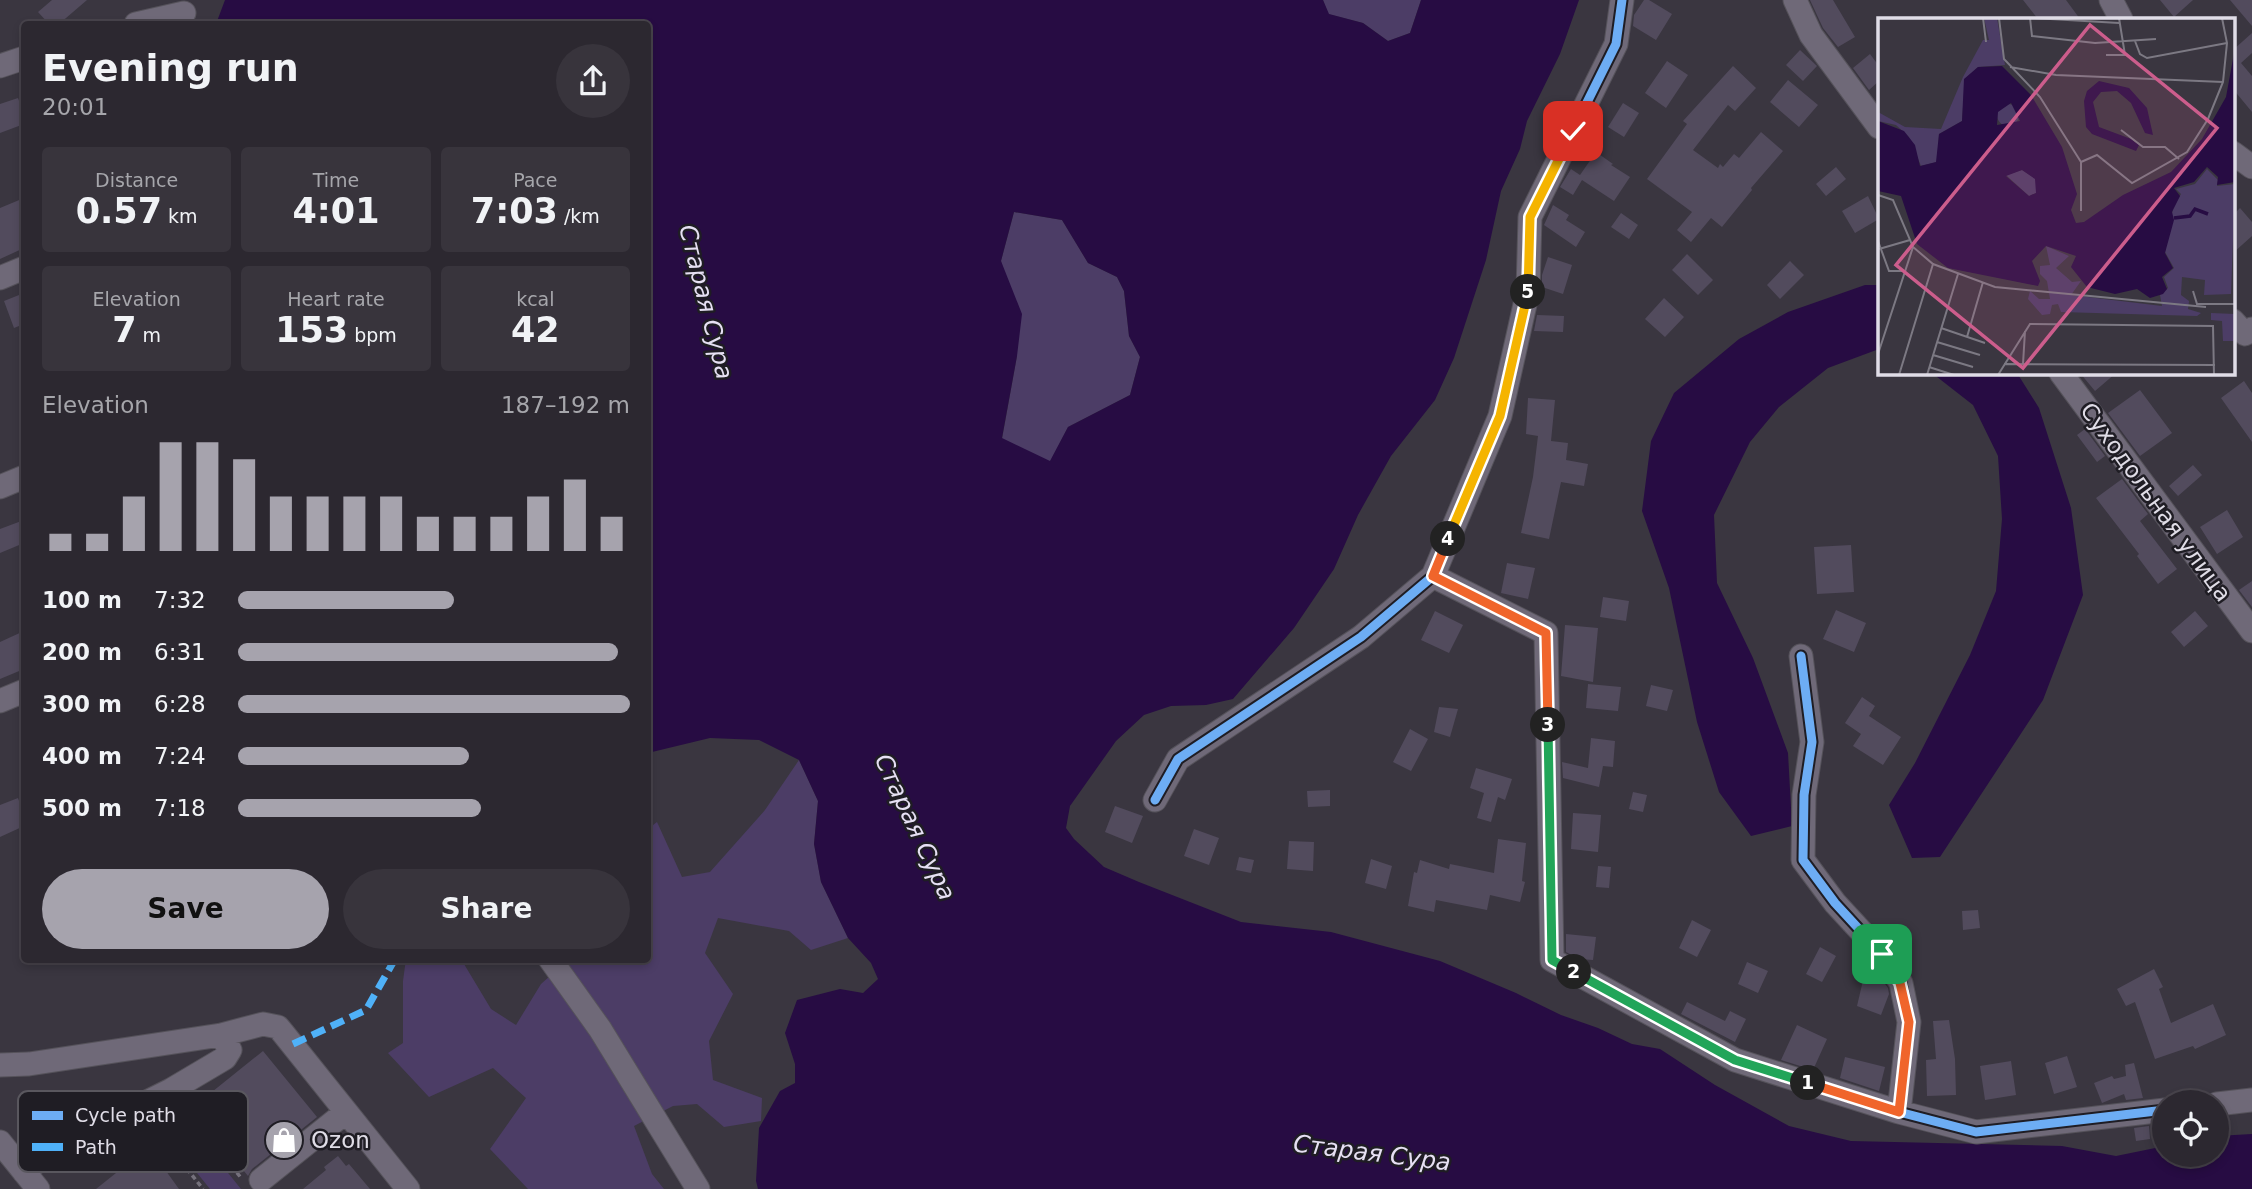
<!DOCTYPE html>
<html lang="en">
<head>
<meta charset="utf-8">
<style>
  body { margin:0; font-family:"DejaVu Sans",sans-serif; background:#38343c; color:#f1f3f6; height:100vh; display:flex; flex-direction:column; font-size:26px; white-space:nowrap }
  * { box-sizing:border-box; margin:0 }
  p { font-size:23px; color:#a6a6ab }
  .icon { flex:none; width:38px; height:38px; fill:none; stroke:currentColor; stroke-width:2; stroke-linecap:round; stroke-linejoin:round }
  .map { position:relative; flex:1; overflow:hidden }
  .panel { position:absolute; left:21px; top:21px; width:630px; height:942px; display:flex; flex-direction:column; background:#2c2830; border-radius:7px; box-shadow:0 4px 10px #0003,0 0 0 2px #48444c }
  .panel>* { flex:none }
  .fabs { position:absolute; left:2152px; top:1090px; display:grid; gap:14px }
  .fabs a { display:grid; place-items:center; width:77px; height:77px; border-radius:50%; background:#2c2830; box-shadow:0 4px 10px #0003,0 0 0 2px #48444c; font-size:35px }
  .pin { position:absolute; display:grid; place-items:center; width:60px; height:60px; color:#fff; margin:-30px; border-radius:14px; box-shadow:0 4px 10px #0006 }
  .km { position:absolute; width:35px; height:35px; margin:-18px; border-radius:50%; background:#222; color:#fff; font-size:19px; line-height:35px; text-align:center }
  .round { display:grid; place-items:center; flex:none; width:74px; height:74px; border-radius:37px; background:#38343c }
  .headline { display:flex; align-items:center; justify-content:space-between; height:119px; padding:0 21px }
  h1 { font-size:38px; font-weight:600; line-height:52px }
  .stats { display:grid; grid-template-columns:repeat(3,1fr); gap:10px; height:119px; padding:7px 21px }
  .stats div { display:grid; align-content:center; border-radius:7px; background:#38343c; text-align:center }
  .stats b { font-size:35px; font-weight:600 }
  .stats small { font-size:19px; font-weight:400 }
  .stats p { font-size:19px }
  .chart { height:196px; padding:14px 21px }
  .chart p { display:flex; justify-content:space-between }
  .chart svg { width:100%; height:126px; margin-top:7px; stroke:#a6a3ad; stroke-width:6 }
  .primary-button { display:flex; gap:14px; margin-top:auto; padding:14px 21px }
  .primary-button a { flex:1; height:80px; border-radius:42px; background:#a6a3ad; color:#111; font-size:28px; font-weight:600; line-height:80px; text-align:center }
  .primary-button a+a { background:#38343c; color:#f1f3f6 }
  ul { padding:0 21px; list-style:none; font-size:23px }
  li { display:grid; grid-template-columns:112px 84px 1fr; align-items:center; height:52px }
  li i { height:18px; border-radius:9px; background:#a6a3ad }
  .map>svg:first-child { display:block }
</style>
</head>
<body>
<div class="map">
<svg width="2252" height="1189" viewBox="0 0 2252 1189">
  <rect width="100%" height="100%" fill="#3a3640"/>
  <!-- green -->
  <path fill="#4c3d66" d="M1323,0H1421L1410,33L1388,41L1363,23L1328,14Z
    M1014,212L1062,220L1088,263L1117,277L1124,291L1129,336L1140,357L1130,395L1068,427L1050,462L1002,439L1017,356L1001,261Z
    M799,760L818,801L814,844L821,882L848,938L811,950L789,931L718,918L705,953L733,994L709,1041L713,1080L762,1098L761,1121L724,1127L697,1104L673,1106L634,1126L652,1174L664,1189H528L490,1149L526,1098L493,1068L429,1097L388,1053L403,1043V981L406,959H466L464,964L491,1009L516,1025L541,984L569,959H648V829L657,822L682,877L710,872L765,810Z
    M170,1101L241,1189H210L151,1116Z"/>
  <!-- water -->
  <path fill="#270c43" fill-rule="evenodd" d="M225,0H1323L1329,14L1363,23L1388,41L1410,33L1421,0H1579L1560,54L1527,121L1520,149L1501,191L1486,260L1454,358L1435,400L1391,456L1358,515L1334,569L1294,628L1233,699L1206,705L1171,706L1144,715L1116,741L1070,806L1066,828L1074,839L1104,867L1139,882L1241,922L1331,932L1440,961L1516,993L1561,1015L1598,1028L1632,1044L1660,1049L1715,1085L1789,1126L1851,1141L2062,1146L2116,1156L2165,1146V1155H2217V1136L2252,1134V1189H758L756,1181L759,1128L780,1091L795,1083V1064L785,1033L797,1000L840,989L863,993L878,979L871,963L848,938L821,882L814,844L818,801L799,760L759,740L710,738L652,752L648,755V24H216ZM1014,212L1062,220L1088,263L1117,277L1124,291L1129,336L1140,357L1130,395L1068,427L1050,461L1002,438L1017,356L1022,314L1001,261Z
    M1865,285H1879V349L1828,368L1779,407L1750,442L1714,515L1717,583L1753,658L1788,753L1792,826L1751,836L1719,792L1697,722L1669,588L1642,511L1651,441L1674,393L1739,339L1788,312Z
    M1932,373H2017L2039,408L2071,508L2083,595L2043,700L1940,857L1912,858L1889,805L1915,763L1970,655L1996,591L2002,519L1998,456L1973,405Z"/>
  <!-- building -->
  <path fill="#524b5d" d="M52,0H87L59,24H49L38,12Z
    M1644,0H1649L1672,14L1656,40L1633,26L1634,15Z
    M1810,0H1833L1855,37L1838,47L1823,28Z
    M2023,0H2066L2080,19H2038Z
    M2160,0H2193L2174,17Z
    M2230,0H2252V26Z
    M2252,33V53L2241,63L2252,76V112L2233,89V50Z
    M1800,50L1817,66L1803,81L1786,65Z
    M1870,54L1879,66V81L1869,90L1853,68Z
    M1667,61L1688,75L1666,108L1645,93Z
    M1733,66L1756,88L1735,111L1728,105L1693,150L1718,168L1720,164L1723,167L1734,154L1739,158L1761,132L1783,151L1751,188L1752,190L1722,227L1711,218L1691,242L1677,230L1692,212L1647,179L1687,124L1683,121Z
    M1788,80L1818,105L1799,127L1770,102Z
    M18,98L24,114V124L0,133V104Z
    M1623,103L1639,113L1624,137L1608,127Z
    M1596,152L1613,164L1611,165L1630,177L1614,201L1582,180L1573,195L1560,187L1571,169L1580,175Z
    M1836,167L1846,179L1826,196L1816,184Z
    M1868,196L1879,219L1855,233L1842,211Z
    M24,198V248L0,259V208Z
    M1553,205L1569,215L1566,220L1585,232L1576,247L1544,225Z
    M2240,208L2252,222V236L2233,253V215Z
    M1621,213L1638,225L1629,239L1611,227Z
    M1687,254L1713,280L1698,295L1672,270Z
    M1548,257L1572,265L1563,294L1542,287V275Z
    M1790,261L1804,275L1780,299L1767,285Z
    M24,293V324L14,328L4,301Z
    M1664,298L1684,317L1665,337L1645,319Z
    M1537,315L1564,316L1563,332L1534,331Z
    M2080,373H2116L2095,391Z
    M2244,381L2252,393V442L2221,398Z
    M2140,390L2172,433L2140,456L2108,413Z
    M1528,398L1555,400L1551,441L1568,443L1566,460L1588,464L1584,486L1561,482L1549,539L1521,533L1533,477L1538,436L1526,434Z
    M2085,429L2105,456L2097,462L2077,435Z
    M2193,465L2202,475L2178,496L2169,486Z
    M2122,479L2148,514L2140,521L2177,569L2158,584L2137,556L2139,554L2096,498Z
    M2227,510L2243,537L2217,554L2200,527Z
    M24,520V543L0,553V529Z
    M1851,545L1854,592L1817,594L1814,547Z
    M1507,563L1535,568L1528,599L1501,593Z
    M2252,581V607L2239,590Z
    M1603,597L1629,601L1626,621L1600,617Z
    M1836,610L1866,623L1854,652L1823,639Z
    M1435,611L1463,625L1449,653L1421,640Z
    M2195,611L2208,626L2184,647L2171,632Z
    M1565,625L1598,628L1593,682L1561,676Z
    M24,631V669L0,679V642Z
    M1588,684L1621,687L1618,711L1586,708Z
    M1651,685L1673,690L1667,711L1646,706Z
    M1862,697L1875,706L1869,716L1901,737L1883,765L1853,746L1861,734L1845,723Z
    M1439,707L1458,709L1450,737L1434,732Z
    M1410,729L1428,739L1411,771L1393,762Z
    M1591,738L1615,741L1613,767L1603,766L1599,787L1563,778L1562,762L1588,768Z
    M1476,768L1512,779L1505,800L1498,797L1491,822L1477,818L1484,793L1470,788Z
    M1330,790V806L1308,807L1307,791Z
    M1633,792L1647,795L1643,812L1629,809Z
    M18,798L24,815V826L0,837V805Z
    M1115,806L1143,816L1132,843L1105,832Z
    M1573,813L1601,815L1598,852L1571,849Z
    M1194,829L1219,838L1209,865L1184,856Z
    M1498,839L1526,843L1522,881L1525,882L1520,902L1490,895L1487,910L1436,900L1434,912L1408,906L1414,872L1417,873L1420,860L1449,869L1450,864L1494,873Z
    M1289,841L1314,842L1313,871L1287,869Z
    M1239,857L1254,860L1251,873L1236,870Z
    M1371,859L1392,866L1386,889L1365,883Z
    M1598,866L1611,867L1609,888L1596,887Z
    M1978,910L1980,928L1963,930L1962,911Z
    M1692,920L1711,930L1697,957L1679,948Z
    M1566,934L1596,937L1593,960L1579,959L1566,952Z
    M1820,947L1836,956L1822,982L1806,974Z
    M1747,962L1768,971L1758,993L1738,984Z
    M2154,969L2163,987L2159,989L2171,1023L2213,1004L2226,1035L2195,1049L2193,1046L2155,1059L2135,1002L2126,1006L2117,989Z
    M1865,972L1880,977L1888,988L1889,994L1881,1015L1857,1006Z
    M1687,1002L1725,1021L1730,1011L1746,1019L1735,1042L1681,1014Z
    M1949,1020L1955,1059L1956,1095L1927,1096L1926,1060L1936,1059L1933,1021Z
    M1797,1025L1827,1039L1813,1070L1781,1060Z
    M263,1051L317,1117L252,1169L248,1176L192,1108Z
    M2067,1056L2077,1087L2054,1094L2045,1063Z
    M1845,1057L1885,1067L1879,1091L1840,1078Z
    M2011,1061L2016,1095L1985,1100L1980,1066Z
    M2134,1063L2143,1098L2126,1100L2124,1094L2102,1103L2094,1083L2112,1076L2114,1079L2126,1076L2125,1065Z
    M2149,1126L2150,1139L2136,1141L2134,1128Z
    M338,1156L346,1166L349,1164L370,1189H303L326,1170L324,1167Z
    M150,1159L158,1168L166,1171L179,1189H96L121,1169L126,1172L137,1163L142,1165Z"/>
  <g fill="none" stroke-linecap="round" stroke-linejoin="round">
    <defs>
      <path id="minor" d="M1795,0L1811,35L1879,127
        M2111,0L2121,19
        M136,24L184,13
        M0,66L24,58
        M2233,153L2252,167
        M0,278L24,268
        M2233,321L2245,334L2252,329
        M2061,373L2252,631
        M0,487L24,477
        M1433,576L1546,633L1552,960L1735,1060L1899,1112L1976,1132L2165,1110
        M1801,656L1812,742L1804,795L1803,860L1835,903L1882,954L1901,983L1909,1022L1899,1112
        M0,701L24,691
        M1155,800L1178,759L1361,637L1433,576L1500,416L1528,291L1530,217L1616,44L1622,0
        M550,959L600,1029L698,1189
        M0,1065L29,1064L221,1035L263,1024L278,1027L283,1033L408,1189
        M2217,1104L2252,1100
        M0,1142L38,1189
        M24,1172L79,1128L137,1107L171,1090L225,1058L230,1050L221,1035
        M261,1180L346,1112"/>
    </defs>
    <!-- minor casing -->
    <use href="#minor" stroke="#55525a" stroke-width="25"/>
    <!-- path -->
    <path stroke="#75717c" stroke-width="3.5" stroke-dasharray="5 3.5" stroke-linecap="butt" d="M184,1106L242,1179
      M150,1122L203,1189"/>
    <!-- minor -->
    <use href="#minor" stroke="#6f6978" stroke-width="23"/>
    <!-- quiet -->
    <path stroke="#4fb1f8" stroke-width="7" stroke-dasharray="14 7" stroke-linecap="butt" d="M293,1044L366,1010L395,959"/>
    <defs>
      <path id="cycleway" d="M1433,576L1546,633L1552,960L1735,1060L1899,1112L1976,1132L2165,1110
        M1801,656L1812,742L1804,795L1803,860L1835,903L1882,954L1901,983L1909,1022L1899,1112
        M1155,800L1178,759L1361,637L1433,576L1500,416L1528,291L1530,217L1616,44L1622,0"/>
    </defs>
    <!-- cycleway casing -->
    <use href="#cycleway" stroke="#1f1d24" stroke-width="13"/>
    <!-- cycleway -->
    <use href="#cycleway" stroke="#6dadf4" stroke-width="9"/>
  </g>
  <g fill="none" stroke-linecap="round" stroke-linejoin="round">
    <defs>
      <path id="split-1" d="M1808,1083L1899,1112L1909,1022L1900,983L1882,954"/>
      <path id="split-2" d="M1574,972L1735,1060L1808,1083"/>
      <path id="split-3" d="M1548,725L1552,960L1574,972"/>
      <path id="split-4" d="M1448,539L1433,576L1546,633L1548,725"/>
      <path id="split-5" d="M1448,539L1500,416L1528,292"/>
      <path id="split-6" d="M1528,292L1530,217L1573,131"/>
    </defs>
    <!-- split-1 casing -->
    <use href="#split-1" stroke="#fff" stroke-width="14"/>
    <!-- split-2 casing -->
    <use href="#split-2" stroke="#fff" stroke-width="14"/>
    <!-- split-3 casing -->
    <use href="#split-3" stroke="#fff" stroke-width="14"/>
    <!-- split-4 casing -->
    <use href="#split-4" stroke="#fff" stroke-width="14"/>
    <!-- split-5 casing -->
    <use href="#split-5" stroke="#fff" stroke-width="14"/>
    <!-- split-6 casing -->
    <use href="#split-6" stroke="#fff" stroke-width="14"/>
    <!-- split-1 -->
    <use href="#split-1" stroke="#f0652b" stroke-width="9"/>
    <!-- split-2 -->
    <use href="#split-2" stroke="#22a559" stroke-width="9"/>
    <!-- split-3 -->
    <use href="#split-3" stroke="#22a559" stroke-width="9"/>
    <!-- split-4 -->
    <use href="#split-4" stroke="#f0652b" stroke-width="9"/>
    <!-- split-5 -->
    <use href="#split-5" stroke="#f5b400" stroke-width="9"/>
    <!-- split-6 -->
    <use href="#split-6" stroke="#f5b400" stroke-width="9"/>
  </g>
  <!-- icons -->
  <defs>
    <symbol id="shop-disc" viewBox="-11 -11 22 22"><circle r="9.5" fill="#a6a3ad" stroke="#1f1d24"/><path d="M-5-2.5h2.3a2.7 3.5 0 0 1 5.4 0H5L5.5 6h-11ZM-1.5-2.5h3a1.5 2.3 0 0 0-3 0Z" fill="#fff"/></symbol>
  </defs>
  <g fill-rule="evenodd">
    <use href="#shop-disc" x="262" y="1118" width="44" height="44"/>
  </g>
  <g text-anchor="middle" stroke-width="5" stroke-linejoin="round" paint-order="stroke">
    <!-- street labels -->
    <g font-size="23" fill="#e0dde7" stroke="#1f1d24">
      <text transform="translate(2156 502) rotate(54)" y="8">Суходольная улица</text>
    </g>
    <!-- poi labels -->
    <g font-size="23" fill="#e0dde7" stroke="#1f1d24" text-anchor="start">
      <text x="311" y="1148">Ozon</text>
    </g>
    <!-- water labels -->
    <g font-size="24" font-style="italic" fill="#e6e0f3" stroke="#1f1d24">
      <text transform="translate(706 302) rotate(76)" y="8">Старая Сура</text>
      <text transform="translate(915 827) rotate(65)" y="8">Старая Сура</text>
      <text transform="translate(1372 1153) rotate(7)" y="8">Старая Сура</text>
    </g>
  </g>
  <!-- overview -->
  <g transform="translate(1878 18)">
    <rect width="357" height="357" fill="#3a3640"/>
    <path d="M106,0H119L127,47L100,49L87,61L84,103L61,116L59,144L43,148L31,119L18,107L0,103V94L27,109L63,111L85,59L105,22H111ZM119 97a11 11 0 1 1 22 0a11 11 0 1 1-22 0ZM329,151L340,162L339,168L357,166L353,276L326,277L327,262L304,259L303,277L311,283L310,291L323,295L319,298L183,294L180,286L174,287L172,296L164,297L150,281L152,273L161,281H172L169,263L162,256V248L172,247L168,228L191,238L178,250L194,264L203,263L193,277L284,288L282,277L290,270L286,259L296,250L287,234L295,190L303,176L298,171L317,166ZM144,152L158,161V175L151,178L128,157ZM333,295L357,296V323H345L344,303L333,302Z" fill="#4c3d66"/>
    <path d="M357,30V164L339,167L340,159L329,149L316,164L296,170L302,178L294,194L296,202L287,235L295,250L284,259L289,271L285,276L272,280L259,271L237,276L209,269L193,249L198,238L168,228L154,243L162,263L160,268L70,250L39,226L23,178L0,173V103L26,113L37,127L42,148L58,144L61,116L84,103L86,61L100,49L124,48L153,77L184,129L199,176L193,192L198,205L206,204L245,177L293,154L324,121L348,79ZM133,85L142,103L119,107L120,94ZM144,152L157,161L158,175L151,178L128,158ZM221,63L251,70L269,90L275,117L267,115L253,85L239,73L223,74L215,84L221,109L253,121L261,127L258,133L214,116L208,109L206,83L209,73Z" fill="#270c43" fill-rule="evenodd"/>
    <path fill="none" stroke="#270c43" stroke-width="3.5" d="M296,200L312,198L317,191L330,196"/>
    <path fill="none" stroke="#7c7983" stroke-width="2" d="M105,0L108,24M121,0L126,41L162,79L203,144V193M152,0L154,18L217,25L278,21M155,0L241,5M257,23L262,36L269,40L349,25M228,37H247L241,0M132,49L178,57L345,64M243,112L265,129H287L301,141M203,144L219,137L254,165L309,134L330,101L345,64L349,25L344,0M0,177L15,182L35,229L55,246L117,269L328,289M0,223L11,253H25M1,231L32,222M315,273L319,286H357M63,310L107,325M89,319L105,264M59,324L102,337M0,336L35,229M55,337L95,349M126,346L337,347M145,346L147,313M51,349L76,357M21,357L55,246M49,357L80,256M120,357L152,306L335,308L336,357"/>
    <path fill="#cc5d8c" fill-opacity="0.15" stroke="#cc5d8c" stroke-width="3.5" d="M212,7L339,110L145,350L18,247Z"/>
    <rect width="357" height="357" fill="none" stroke="#e0dde7" stroke-width="3.5"/>
  </g>
  <!-- legend -->
  <rect x="18" y="1091" width="230" height="81" rx="10" fill="#1f1d24" stroke="#59575e" stroke-width="2"/>
  <rect x="32" y="1111" width="31" height="9" fill="#6dadf4"/>
  <rect x="32" y="1143" width="31" height="8" fill="#4fb1f8"/>
  <g font-size="19" fill="#e0dde7">
    <text x="75" y="1122">Cycle path</text>
    <text x="75" y="1154">Path</text>
  </g>
</svg>
<div class="fabs">
<a><svg class="icon" aria-label="locate" viewBox="0 0 24 24"><circle cx="12" cy="12" r="6"/><path d="M12 2v4M12 18v4M2 12h4M18 12h4"/></svg></a>
</div>
<div class="pin" style="left:1882px;top:954px;background:#1e9e55"><svg class="icon" aria-label="arrive" viewBox="0 0 24 24"><path d="M6 21V4h12l-3 4 3 4H6"/></svg></div>
<div class="pin" style="left:1573px;top:131px;background:#d93025"><svg class="icon" aria-label="check" viewBox="0 0 24 24"><path d="M5 12l5 5 9-10"/></svg></div>
<b class="km" style="left:1808px;top:1083px">1</b>
<b class="km" style="left:1574px;top:972px">2</b>
<b class="km" style="left:1548px;top:725px">3</b>
<b class="km" style="left:1448px;top:539px">4</b>
<b class="km" style="left:1528px;top:292px">5</b>
<section class="panel">
<div class="headline"><div><h1>Evening run</h1><p>20:01</p></div><a class="round"><svg class="icon" aria-label="share" viewBox="0 0 24 24"><path d="M12 15V3M7 8l5-5 5 5M5 13v7h14v-7"/></svg></a></div>
<div class="stats">
<div><p>Distance</p><b>0.57<small> km</small></b></div>
<div><p>Time</p><b>4:01</b></div>
<div><p>Pace</p><b>7:03<small> /km</small></b></div>
</div>
<div class="stats">
<div><p>Elevation</p><b>7<small> m</small></b></div>
<div><p>Heart rate</p><b>153<small> bpm</small></b></div>
<div><p>kcal</p><b>42</b></div>
</div>
<div class="chart"><p><span>Elevation</span>187–192 m</p>
<svg viewBox="0 0 160 44" preserveAspectRatio="none"><path d="M5 44V38M15 44V38M25 44V25M35 44V6M45 44V6M55 44V12M65 44V25M75 44V25M85 44V25M95 44V25M105 44V32M115 44V32M125 44V32M135 44V25M145 44V19M155 44V32"/></svg>
</div>
<ul>
<li><b>100 m</b>7:32<i style="width:55%"></i></li>
<li><b>200 m</b>6:31<i style="width:97%"></i></li>
<li><b>300 m</b>6:28<i style="width:100%"></i></li>
<li><b>400 m</b>7:24<i style="width:59%"></i></li>
<li><b>500 m</b>7:18<i style="width:62%"></i></li>
</ul>
<div class="primary-button"><a>Save</a><a>Share</a></div>
</section>
</div>
</body>
</html>
